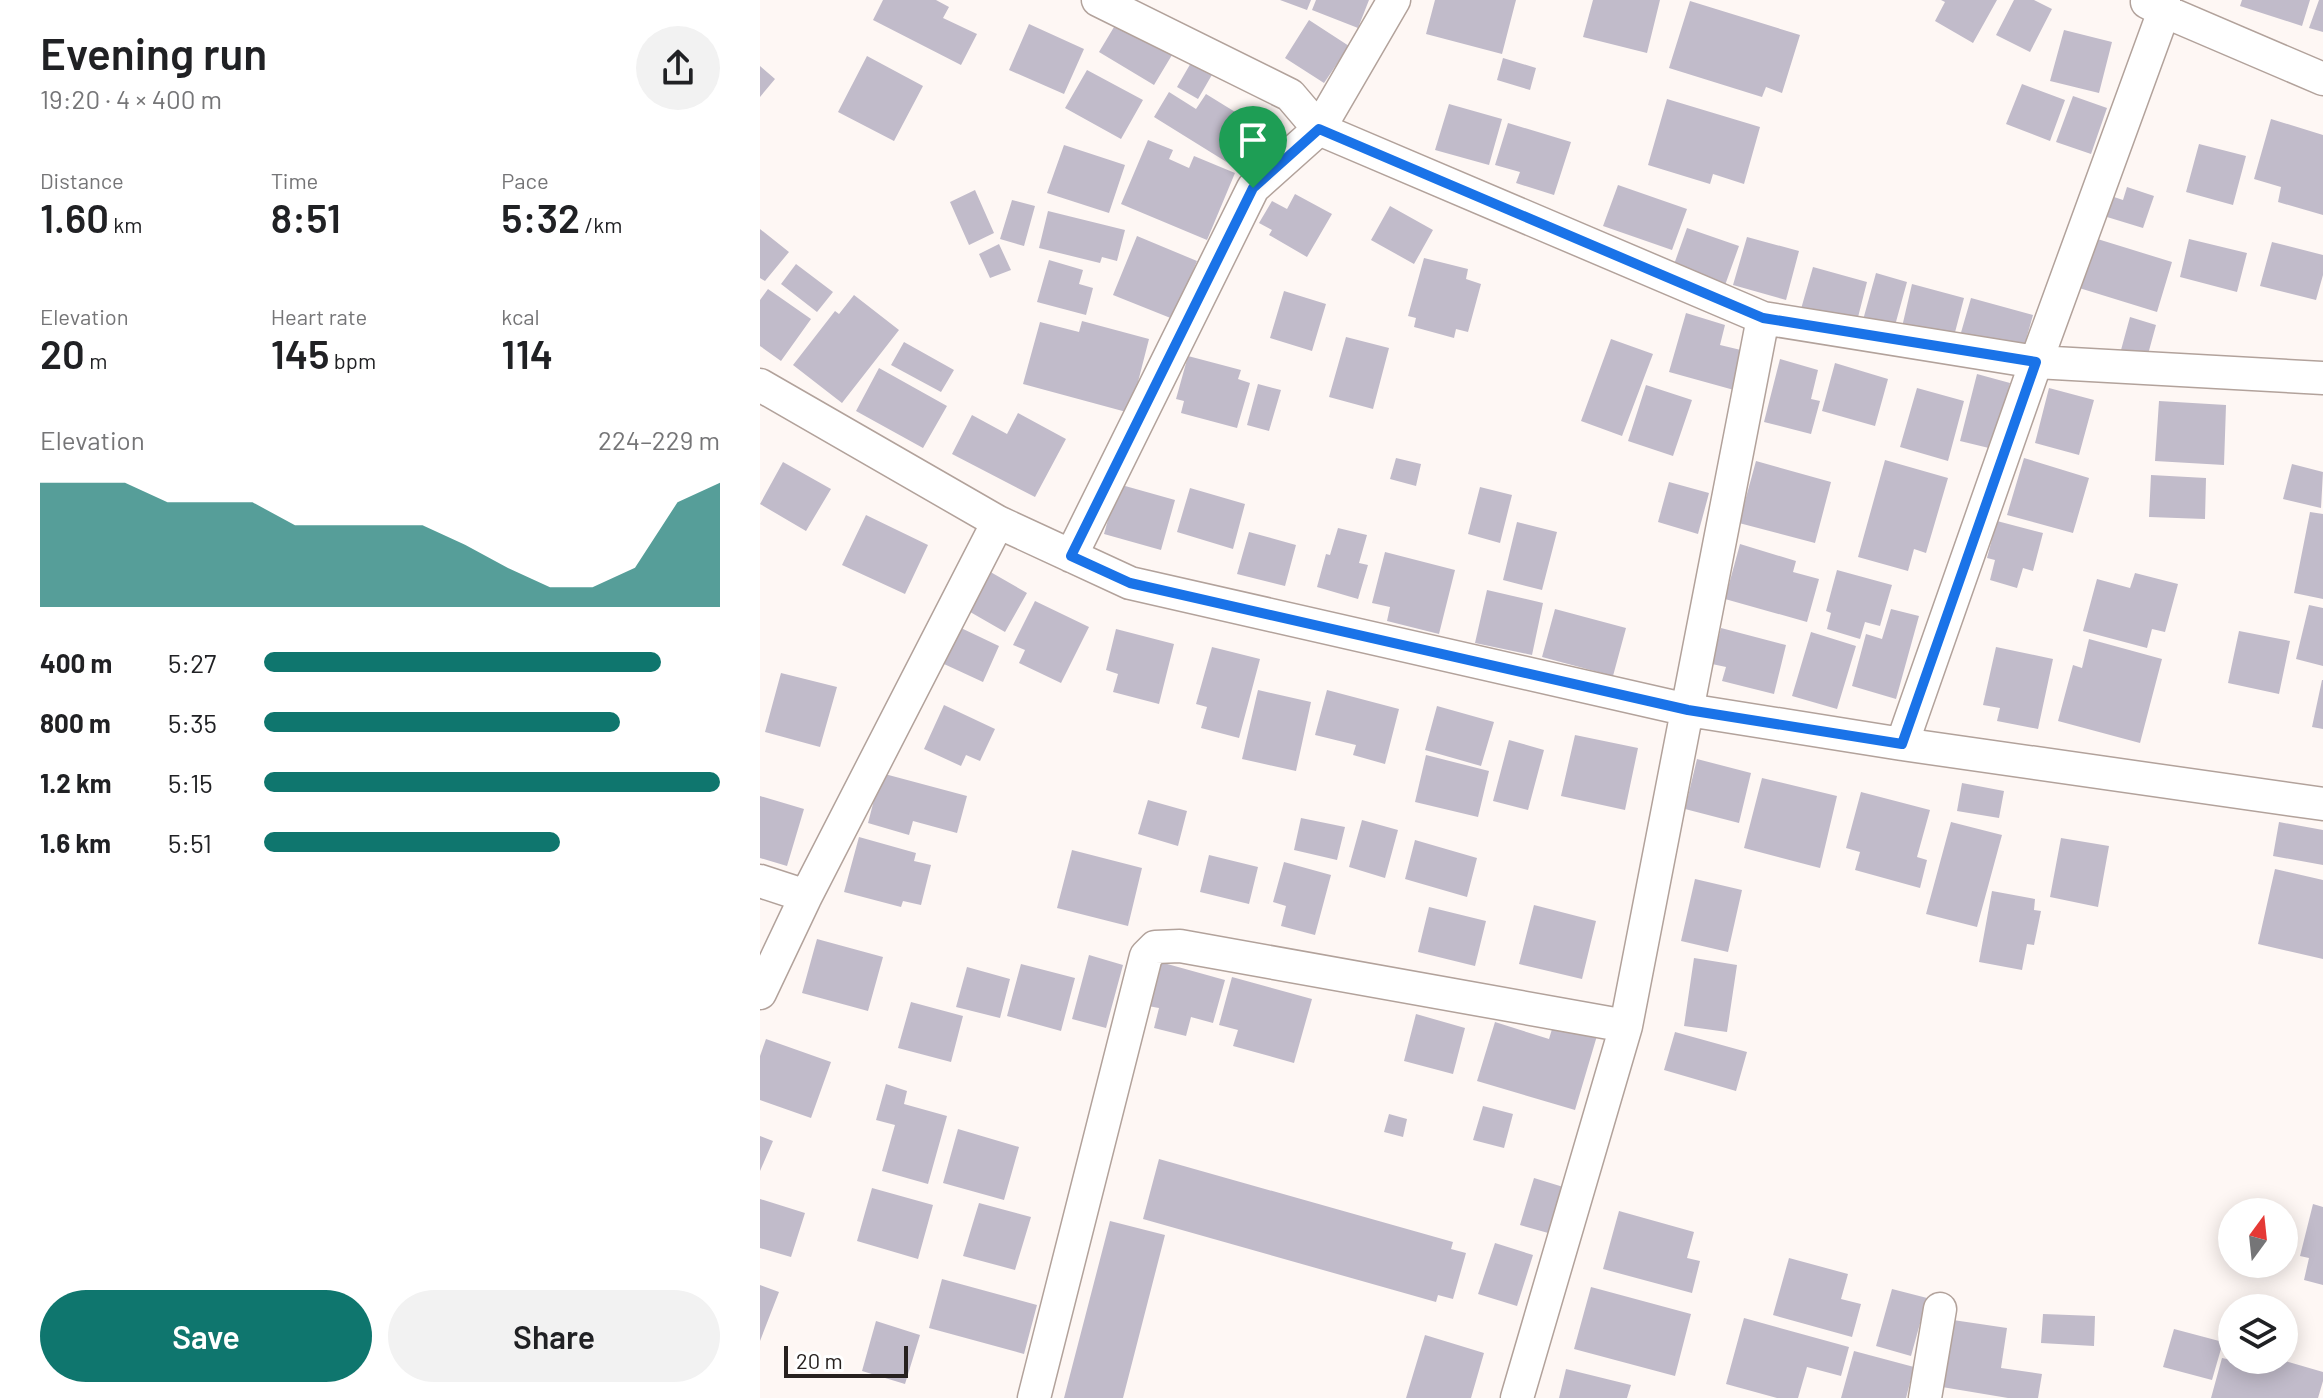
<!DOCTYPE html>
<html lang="en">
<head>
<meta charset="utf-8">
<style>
  body { margin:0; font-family:Barlow,sans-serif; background:#f2f2f2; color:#202124; height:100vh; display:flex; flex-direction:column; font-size:30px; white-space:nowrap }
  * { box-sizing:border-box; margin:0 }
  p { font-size:26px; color:#757577 }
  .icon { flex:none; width:44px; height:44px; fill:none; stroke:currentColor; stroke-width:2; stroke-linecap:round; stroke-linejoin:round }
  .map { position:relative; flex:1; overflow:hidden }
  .panel { display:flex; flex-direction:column; background:#fff; width:760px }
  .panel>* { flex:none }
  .needle { width:52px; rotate:15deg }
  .buttons { position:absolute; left:1458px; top:1198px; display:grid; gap:16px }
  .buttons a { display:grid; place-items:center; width:80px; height:80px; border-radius:50%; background:#fff; box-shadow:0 4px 20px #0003; font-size:40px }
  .scale { position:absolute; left:24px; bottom:20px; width:124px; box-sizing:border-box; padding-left:8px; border:4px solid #27211f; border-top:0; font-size:22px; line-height:28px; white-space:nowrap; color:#27211f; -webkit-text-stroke:6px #fff; paint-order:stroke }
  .pin { position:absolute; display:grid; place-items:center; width:68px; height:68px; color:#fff; margin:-82px -34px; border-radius:50% 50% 50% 0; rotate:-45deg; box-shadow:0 0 8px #0007 }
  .pin .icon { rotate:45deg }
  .round { display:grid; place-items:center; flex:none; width:84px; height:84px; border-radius:42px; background:#f2f2f2 }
  .overview { display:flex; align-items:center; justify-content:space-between; height:136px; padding:0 40px }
  h1 { font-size:44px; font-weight:600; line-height:60px }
  .figures { display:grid; grid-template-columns:repeat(3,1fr); gap:12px; height:136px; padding:8px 40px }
  .figures div { display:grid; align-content:center }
  .figures b { font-size:40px; font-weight:600 }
  .figures small { font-size:22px; font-weight:400 }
  .figures p { font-size:22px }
  .chart { height:224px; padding:16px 40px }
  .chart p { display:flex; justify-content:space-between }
  .chart svg { width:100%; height:144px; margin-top:8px; fill:#0f766e; opacity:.7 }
  .action { display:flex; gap:16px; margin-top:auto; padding:16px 40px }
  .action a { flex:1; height:92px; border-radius:48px; background:#0f766e; color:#fff; font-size:32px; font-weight:600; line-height:92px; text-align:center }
  .action a+a { background:#f2f2f2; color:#202124 }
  ul { padding:0 40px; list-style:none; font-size:26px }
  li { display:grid; grid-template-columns:128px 96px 1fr; align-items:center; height:60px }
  li i { height:20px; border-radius:10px; background:#0f766e }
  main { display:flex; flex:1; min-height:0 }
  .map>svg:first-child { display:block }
</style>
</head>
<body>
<main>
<section class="panel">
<div class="overview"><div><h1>Evening run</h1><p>19:20 · 4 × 400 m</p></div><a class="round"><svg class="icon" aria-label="share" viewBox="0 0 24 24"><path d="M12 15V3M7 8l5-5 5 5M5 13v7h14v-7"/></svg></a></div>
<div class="figures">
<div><p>Distance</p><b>1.60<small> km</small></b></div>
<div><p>Time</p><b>8:51</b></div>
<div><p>Pace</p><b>5:32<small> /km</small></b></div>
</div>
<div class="figures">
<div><p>Elevation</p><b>20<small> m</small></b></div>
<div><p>Heart rate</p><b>145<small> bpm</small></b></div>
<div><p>kcal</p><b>114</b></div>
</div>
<div class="chart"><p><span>Elevation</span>224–229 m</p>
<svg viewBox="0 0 160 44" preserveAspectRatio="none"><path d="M0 44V6L10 6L20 6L30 12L40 12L50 12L60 19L70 19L80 19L90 19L100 25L110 32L120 38L130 38L140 32L150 12L160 6V44z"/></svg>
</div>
<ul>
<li><b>400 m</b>5:27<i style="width:87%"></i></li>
<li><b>800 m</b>5:35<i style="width:78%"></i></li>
<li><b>1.2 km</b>5:15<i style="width:100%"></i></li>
<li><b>1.6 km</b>5:51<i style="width:65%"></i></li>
</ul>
<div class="action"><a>Save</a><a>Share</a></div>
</section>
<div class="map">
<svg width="1563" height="1398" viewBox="0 0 1563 1398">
  <rect width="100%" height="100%" fill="#fef7f4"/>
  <!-- building -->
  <path fill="#c1bbca" d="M123,0H176L189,7L183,18L217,34L201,65L113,20Z
    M520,0H551L547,10Z
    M556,0H609L598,28L552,10Z
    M675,0H756L742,54L666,34Z
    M833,0H900L887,53L823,37Z
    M1181,0H1237L1213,43L1175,21L1185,2Z
    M1254,0H1274L1292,9L1270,52L1236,35Z
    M1482,0H1550L1542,26L1480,6Z
    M1559,0H1563V32L1549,28Z
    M930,1L1040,35L1022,93L1006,87L1002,97L909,68Z
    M360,17L415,50L394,85L339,52Z
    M549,20L589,46L564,83L525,58Z
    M269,24L324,49L304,94L249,70Z
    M1304,30L1352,42L1339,93L1290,81Z
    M107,56L163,86L134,141L78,112Z
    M743,58L776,68L770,90L737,80Z
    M432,61L453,73L438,99L417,87Z
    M0,66L15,79L0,97Z
    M327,70L383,100L361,139L305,108Z
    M1262,84L1305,100L1290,141L1246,124Z
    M409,92L436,109L446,94L506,131L481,171L394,117Z
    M1313,96L1347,108L1331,154L1296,142Z
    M907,99L1000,127L984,184L953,174L950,184L888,165Z
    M689,104L742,119L729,165L675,150Z
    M1511,119L1563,135V215L1518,202L1521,187L1494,179Z
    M748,123L811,142L794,195L756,183L760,172L735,165Z
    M388,140L413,150L409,159L429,168L434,156L475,173L447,240L361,204Z
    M1439,144L1486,156L1473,205L1426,192Z
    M304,145L365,165L349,213L287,193Z
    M858,185L927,209L912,250L843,226Z
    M1367,187L1394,196L1383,228L1347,217L1354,197L1363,200Z
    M215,190L234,233L209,245L190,202Z
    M535,194L572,214L547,257L509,235L512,230L499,223L512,201L527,209Z
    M252,200L275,206L264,246L240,239Z
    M630,206L673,230L654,264L611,240Z
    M288,211L365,230L357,261L342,257L340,263L279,248Z
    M927,228L979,246L964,288L912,270Z
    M0,229L29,252L5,281L0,278Z
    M377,236L437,261L413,319L353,295Z
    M987,237L1039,251L1026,300L973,285Z
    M1331,237L1412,262L1397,312L1316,287Z
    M1429,239L1487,253L1477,292L1420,277Z
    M1512,242L1563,255V275L1556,300L1500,286Z
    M239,244L251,270L230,278L219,254Z
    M664,258L708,269L706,279L721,284L708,332L696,329L694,338L654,327L656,318L648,316Z
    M289,260L323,270L319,284L333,288L326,315L277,302Z
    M36,264L73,292L57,312L21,284Z
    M1053,267L1107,282L1096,325L1041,309Z
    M1116,273L1147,282L1134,329L1103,320Z
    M1152,284L1204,298L1193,340L1142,327Z
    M8,289L51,319L21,361L0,346V300Z
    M524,291L566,304L552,351L510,338Z
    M94,295L139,330L82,403L33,365L75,311L79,314Z
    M1211,298L1273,315L1262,354L1200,336Z
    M926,313L965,325L960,345L985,351L974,390L909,372Z
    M1370,317L1396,325L1387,358L1361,350Z
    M322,321L389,339L370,413L263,384L280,322L319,332Z
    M586,337L629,348L613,409L569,397Z
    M851,339L893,354L862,436L821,421Z
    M144,342L194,370L181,392L131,365Z
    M428,356L481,370L478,379L490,383L477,428L421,413L424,401L416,399Z
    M1020,359L1058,370L1051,399L1060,401L1051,434L1004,422Z
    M1075,363L1128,379L1115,426L1062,411Z
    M119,368L187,406L163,448L96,411Z
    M1217,374L1250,383L1233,449L1200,441Z
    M498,384L521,390L509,431L487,425Z
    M886,385L932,400L913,456L868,441Z
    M1157,388L1204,401L1188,461L1140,447Z
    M1289,388L1334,400L1319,455L1275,443Z
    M1399,401L1466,405L1464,465L1395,461Z
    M258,413L306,439L275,497L192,454L212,415L247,434Z
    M636,458L661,464L656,486L630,479Z
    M1264,458L1329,478L1313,533L1247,515Z
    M1125,460L1188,478L1166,553L1154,549L1148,571L1098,557Z
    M996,461L1071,482L1055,543L979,523Z
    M23,462L71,489L46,531L0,504Z
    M1532,464L1563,472L1561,508L1523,499Z
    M1391,475L1446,478L1445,519L1389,517Z
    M909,482L949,493L938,534L898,522Z
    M358,484L415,500L401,550L344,534Z
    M720,487L752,495L740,543L708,534Z
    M430,488L485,504L473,549L417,532Z
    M1550,512L1563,514V599L1534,593Z
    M106,515L168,545L145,594L82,565Z
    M1237,521L1283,533L1273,571L1263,568L1257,588L1230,580L1235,560L1227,558Z
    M757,522L797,532L782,590L743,580Z
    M578,528L607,535L599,563L608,565L598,599L557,587L566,554L570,555Z
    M489,532L536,545L525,586L477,574Z
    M980,544L1036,561L1033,572L1059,579L1047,622L965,599Z
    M625,552L695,570L679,634L627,621L630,607L612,603Z
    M227,570L267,593L245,632L205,609Z
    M1077,570L1132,585L1120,626L1105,622L1100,639L1067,629L1071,613L1066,611Z
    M1375,573L1418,584L1405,632L1392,629L1387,648L1323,631L1337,579L1370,588Z
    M727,590L783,603L772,655L715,643Z
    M275,601L329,627L301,683L259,663L265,650L253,645Z
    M1549,605L1563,608V666L1536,659Z
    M795,609L866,628L853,676L782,657Z
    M1131,609L1159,616L1136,699L1092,686L1106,634L1122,639Z
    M201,628L239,646L223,682L184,664Z
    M961,628L1026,645L1014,694L962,681L966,667L952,664Z
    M356,629L414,644L399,704L353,692L358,674L346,670Z
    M1479,631L1530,641L1519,694L1468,683Z
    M1051,632L1096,646L1077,709L1032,696Z
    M1329,639L1402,659L1380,743L1298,721L1313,665L1322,668Z
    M452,647L500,659L479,738L441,728L447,707L436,704Z
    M1236,647L1293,659L1278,729L1237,721L1240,708L1223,705Z
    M21,673L77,687L60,747L5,732Z
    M1562,680H1563V729L1552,727Z
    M498,690L551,702L536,771L482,759Z
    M567,690L639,709L625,764L593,755L596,745L555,735Z
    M184,705L235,729L220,761L206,755L201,766L164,749Z
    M677,706L734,722L721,766L665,750Z
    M815,735L878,748L865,810L801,796Z
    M749,740L784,750L768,810L733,801Z
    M666,755L729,771L718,817L655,802Z
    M937,759L991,773L979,823L925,809Z
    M121,773L207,796L197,833L153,821L149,835L108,823Z
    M1002,778L1077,796L1060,868L984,848Z
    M1202,783L1244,791L1239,818L1197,811Z
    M1101,792L1170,810L1157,857L1167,860L1160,888L1095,870L1100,852L1086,848Z
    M0,796L44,809L27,866L0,858Z
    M388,800L427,811L418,846L378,834Z
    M541,818L585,827L577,860L534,850Z
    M602,820L638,830L625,878L589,867Z
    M1191,822L1242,835L1217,927L1166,914Z
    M1519,822L1563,830V865L1513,856Z
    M99,837L156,853L154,861L171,865L161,905L143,901L141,907L84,892Z
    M1301,838L1349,846L1338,907L1290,897Z
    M655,840L717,858L707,897L645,879Z
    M312,850L382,868L368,926L297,908Z
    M449,855L498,867L489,904L440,892Z
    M524,862L571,875L555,935L521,926L526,906L513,902Z
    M1515,869L1563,880V959L1498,944Z
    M935,879L982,890L968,952L921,941Z
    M1232,891L1275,899L1274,910L1281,911L1274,945L1267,944L1262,970L1219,962Z
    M774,905L836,921L822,979L759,964Z
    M669,907L726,921L715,966L658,952Z
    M57,939L123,957L108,1011L42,993Z
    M329,955L363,965L346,1028L312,1019Z
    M934,958L977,965L967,1032L924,1026Z
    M400,962L465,980L453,1023L431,1017L426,1036L394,1028L399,1008L388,1006Z
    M261,964L315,978L301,1031L247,1016Z
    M207,967L250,979L240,1018L196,1007Z
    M472,977L552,999L534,1063L473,1046L478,1030L459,1025Z
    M151,1002L203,1016L191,1062L138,1048Z
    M656,1014L705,1028L693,1074L644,1061Z
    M796,1016L839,1029L815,1110L717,1081L735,1022L789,1039Z
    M915,1032L987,1052L976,1091L904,1070Z
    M6,1039L71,1062L51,1118L0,1100V1056Z
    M126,1084L147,1091L144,1104L187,1116L168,1184L122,1171L135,1125L116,1120Z
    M723,1106L753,1114L744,1148L713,1140Z
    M629,1114L647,1119L643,1137L624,1132Z
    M198,1129L259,1147L244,1200L183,1183Z
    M0,1136L13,1141L0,1171Z
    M399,1159L693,1242L691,1249L706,1253L693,1299L678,1295L676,1302L383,1219Z
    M774,1178L813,1190L799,1236L760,1225Z
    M112,1188L173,1205L158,1259L97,1241Z
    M0,1199L45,1213L31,1257L0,1248Z
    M219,1203L271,1217L255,1270L203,1256Z
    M1553,1204L1563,1207V1285L1544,1280L1549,1258L1540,1256Z
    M859,1211L934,1232L927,1258L940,1261L932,1293L843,1269Z
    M350,1221L405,1235L363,1398H304Z
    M735,1243L773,1255L757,1306L718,1294Z
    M1029,1258L1088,1274L1081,1299L1101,1304L1092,1337L1013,1315Z
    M182,1279L277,1305L264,1354L169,1328Z
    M0,1285L19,1292L0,1341Z
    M831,1287L931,1314L915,1376L814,1349Z
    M1132,1289L1167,1298L1151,1356L1116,1346Z
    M1283,1314L1335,1316L1334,1346L1281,1343Z
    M984,1318L1089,1347L1081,1376L1047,1367L1038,1398H1017L966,1384Z
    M1193,1320L1247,1328L1241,1368L1282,1374L1278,1398H1248L1182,1387Z
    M116,1321L160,1335L145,1384L102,1371Z
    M1414,1329L1463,1342L1452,1380L1403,1367Z
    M665,1335L724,1353L711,1398H646Z
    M1094,1351L1154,1367L1146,1398H1081Z
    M1462,1358L1472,1360H1522L1563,1372V1381L1558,1398H1451Z
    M806,1369L871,1385L867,1398H799Z"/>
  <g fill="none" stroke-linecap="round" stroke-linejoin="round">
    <defs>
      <path id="minor" d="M338,0L530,95L559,129L1003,318L1276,362L1563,378
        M1387,2L1404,11L1563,79
        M0,385L238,522L370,583L928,710L1142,744L1563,804
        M311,556L493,188L559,129L634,0
        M1142,744L1276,362L1404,11V0
        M0,881L46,896
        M0,993L46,896L238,522
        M274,1398L386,956L395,947L420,946L866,1026
        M757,1398L866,1026L1003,318
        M1165,1398L1180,1309"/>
    </defs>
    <!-- minor casing -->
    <use href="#minor" stroke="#b2a29b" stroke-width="35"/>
    <!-- minor -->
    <use href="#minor" stroke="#fff" stroke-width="32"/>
  </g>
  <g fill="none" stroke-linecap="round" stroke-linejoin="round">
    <defs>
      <path id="route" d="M559,129L1003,318L1276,362L1142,744L928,710L370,583L311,556L493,188Z"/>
    </defs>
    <!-- route casing -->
    <use href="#route" stroke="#fff" stroke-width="16"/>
    <!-- route -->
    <use href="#route" stroke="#1a73e8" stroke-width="10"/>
  </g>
</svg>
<div class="buttons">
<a><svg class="needle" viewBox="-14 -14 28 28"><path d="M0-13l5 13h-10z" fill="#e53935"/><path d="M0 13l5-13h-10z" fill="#757577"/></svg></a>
<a><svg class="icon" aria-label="layers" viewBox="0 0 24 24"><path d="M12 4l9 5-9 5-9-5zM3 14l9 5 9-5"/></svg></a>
</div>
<div class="scale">20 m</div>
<div class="pin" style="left:493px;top:188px;background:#1e9e55"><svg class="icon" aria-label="arrive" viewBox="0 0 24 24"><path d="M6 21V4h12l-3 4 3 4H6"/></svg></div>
</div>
</main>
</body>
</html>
